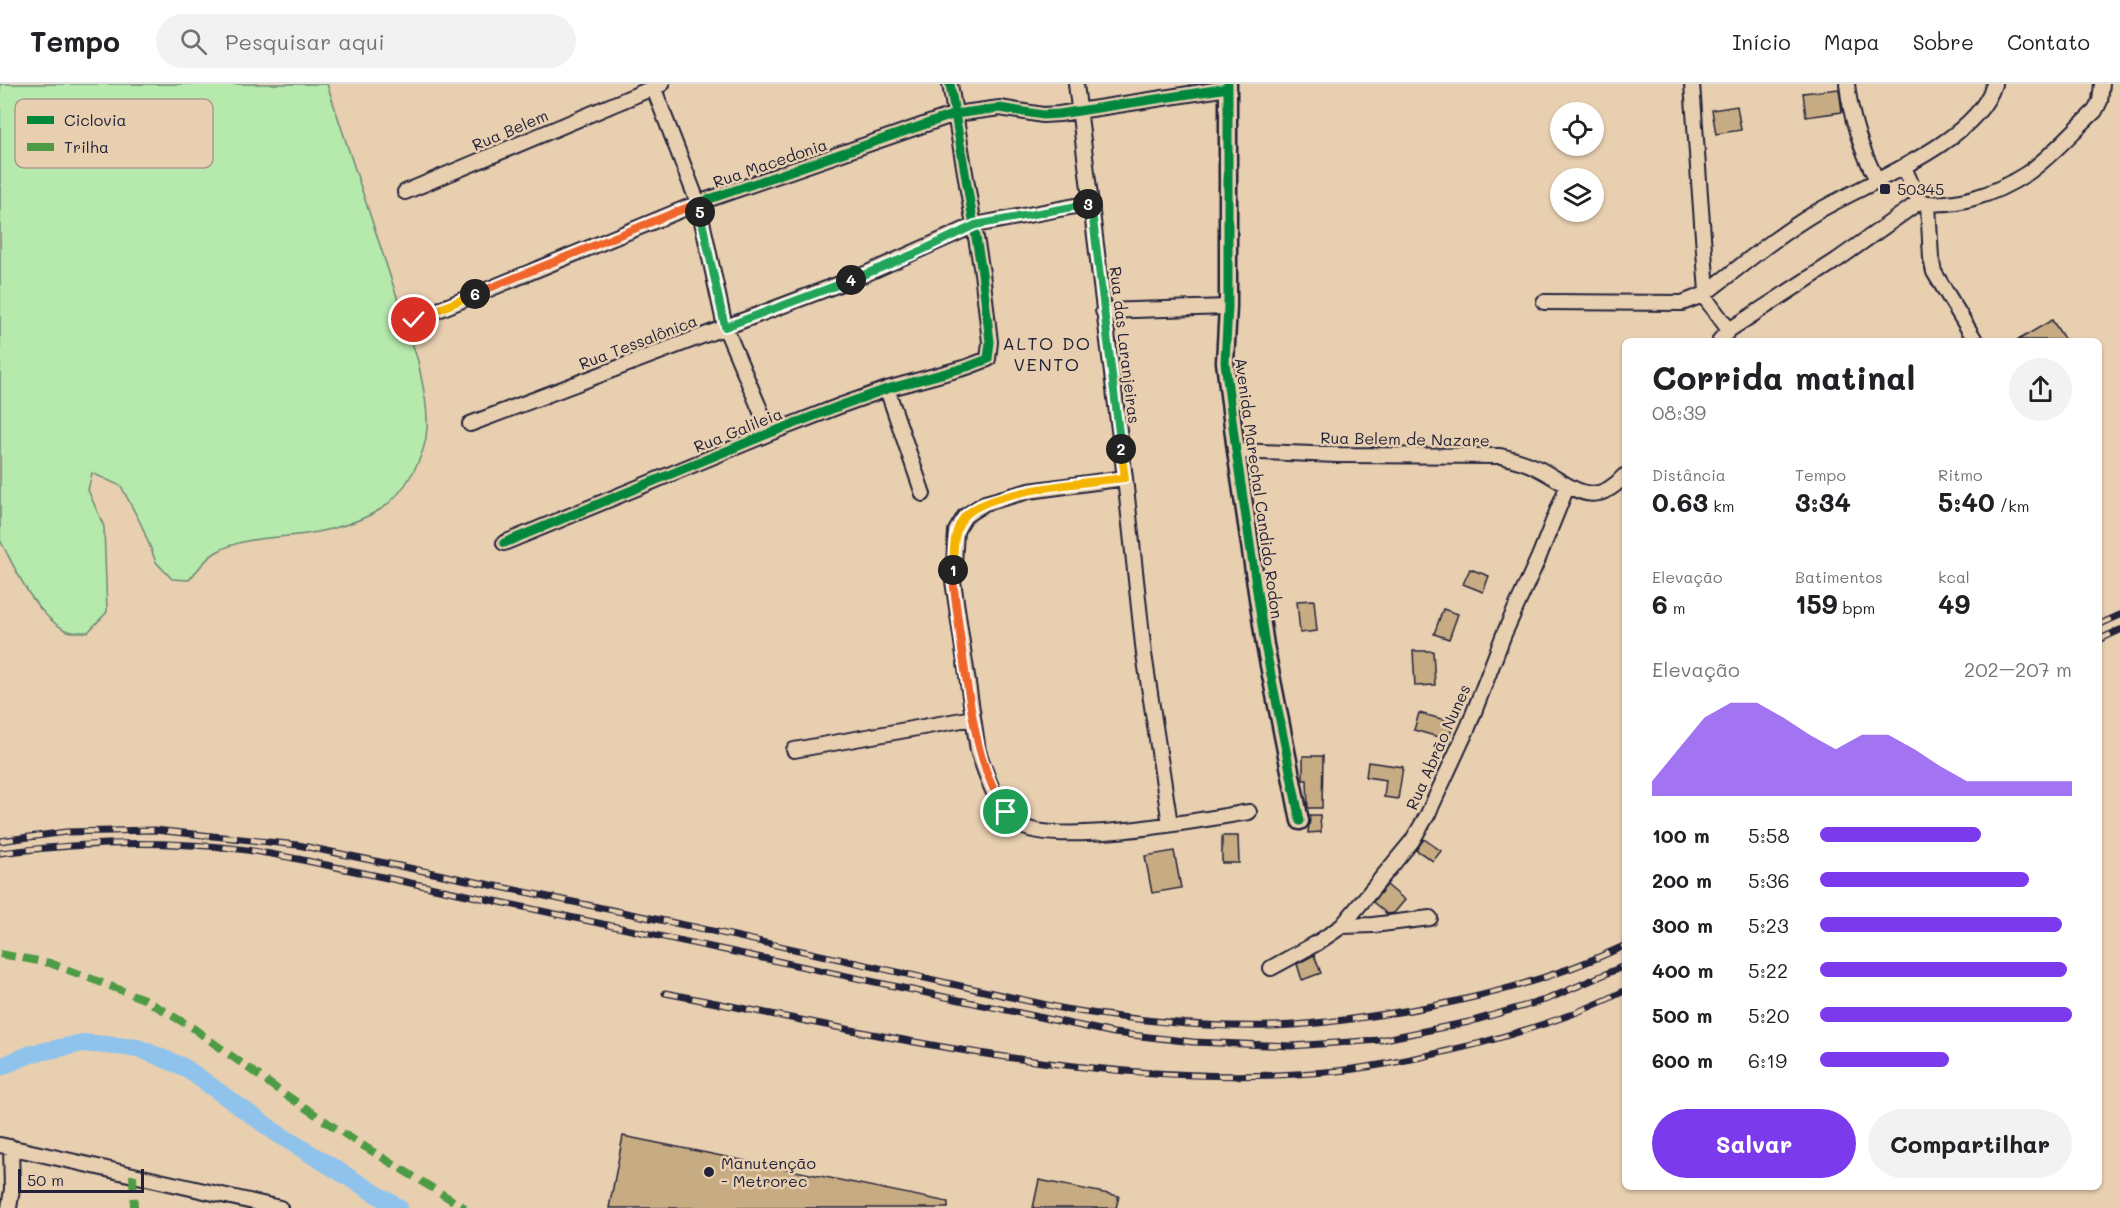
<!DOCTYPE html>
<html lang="pt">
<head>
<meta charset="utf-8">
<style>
  body { margin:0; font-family:Mali,sans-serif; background:#f2f2f2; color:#202124; height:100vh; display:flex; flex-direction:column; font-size:22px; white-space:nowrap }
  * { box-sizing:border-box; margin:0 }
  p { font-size:20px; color:#757577 }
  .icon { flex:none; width:33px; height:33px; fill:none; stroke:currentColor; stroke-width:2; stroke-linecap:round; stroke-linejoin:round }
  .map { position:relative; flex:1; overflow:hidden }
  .drawer { position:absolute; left:1622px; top:254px; width:480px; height:852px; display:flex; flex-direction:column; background:#fff; border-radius:9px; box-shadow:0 2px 4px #0004 }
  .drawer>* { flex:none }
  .controls { position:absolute; left:1550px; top:18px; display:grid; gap:12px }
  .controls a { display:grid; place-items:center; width:54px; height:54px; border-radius:50%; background:#fff; box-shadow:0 2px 4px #0004; font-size:30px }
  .scale { position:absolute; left:18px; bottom:15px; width:126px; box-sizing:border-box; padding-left:6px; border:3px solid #22223b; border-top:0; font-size:16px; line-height:21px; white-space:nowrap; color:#22223b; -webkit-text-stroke:4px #e8cfb0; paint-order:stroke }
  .pin { position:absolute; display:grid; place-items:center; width:51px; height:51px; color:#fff; margin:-26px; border:3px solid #fff; border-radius:50%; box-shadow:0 2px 6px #0007 }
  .km { position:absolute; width:30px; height:30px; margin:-15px; border-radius:50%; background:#222; color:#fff; font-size:16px; line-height:30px; text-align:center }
  .round { display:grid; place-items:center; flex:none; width:63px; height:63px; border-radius:32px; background:#f2f2f2 }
  .head { display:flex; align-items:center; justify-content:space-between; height:102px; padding:0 30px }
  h1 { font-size:33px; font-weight:700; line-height:45px }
  .metrics { display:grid; grid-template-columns:repeat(3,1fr); gap:9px; height:102px; padding:6px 30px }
  .metrics div { display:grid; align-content:center }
  .metrics b { font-size:26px; font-weight:700 }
  .metrics small { font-size:16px; font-weight:400 }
  .metrics p { font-size:16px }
  .chart { height:168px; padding:12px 30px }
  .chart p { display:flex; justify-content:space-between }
  .chart svg { width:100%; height:108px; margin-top:6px; fill:#7c3aed; opacity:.7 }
  .cta { display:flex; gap:12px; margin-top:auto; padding:12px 30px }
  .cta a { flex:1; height:69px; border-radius:36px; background:#7c3aed; color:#fff; font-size:24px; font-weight:700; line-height:69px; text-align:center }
  .cta a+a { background:#f2f2f2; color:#202124 }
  ul { padding:0 30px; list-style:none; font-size:20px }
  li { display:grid; grid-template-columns:96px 72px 1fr; align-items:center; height:45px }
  li i { height:15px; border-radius:8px; background:#7c3aed }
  header { display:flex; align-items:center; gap:36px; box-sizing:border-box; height:84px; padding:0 30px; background:#fff; border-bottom:2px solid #e0e0e0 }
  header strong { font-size:28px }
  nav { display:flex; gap:33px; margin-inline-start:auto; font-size:21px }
  .search { width:420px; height:54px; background:#f2f2f2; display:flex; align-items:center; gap:15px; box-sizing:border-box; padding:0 21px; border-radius:33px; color:#757577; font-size:22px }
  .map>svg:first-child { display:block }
</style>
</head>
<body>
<header>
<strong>Tempo</strong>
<div class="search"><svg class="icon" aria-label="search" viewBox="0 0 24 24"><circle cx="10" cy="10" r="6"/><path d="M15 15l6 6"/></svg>Pesquisar aqui</div>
<nav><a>Início</a><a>Mapa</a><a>Sobre</a><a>Contato</a></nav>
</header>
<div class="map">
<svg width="2120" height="1124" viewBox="0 0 2120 1124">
  <rect width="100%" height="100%" fill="#e8cfb0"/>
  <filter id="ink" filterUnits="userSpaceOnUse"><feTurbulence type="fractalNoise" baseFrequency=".0167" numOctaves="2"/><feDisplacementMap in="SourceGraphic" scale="12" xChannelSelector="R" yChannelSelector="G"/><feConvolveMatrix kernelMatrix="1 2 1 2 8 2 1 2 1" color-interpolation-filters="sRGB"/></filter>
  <g filter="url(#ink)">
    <!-- green -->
    <path fill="#b5eaac" stroke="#6c8674" stroke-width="1.5" d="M0,0H327L418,277C422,299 428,321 427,344C426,372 405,409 381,425C361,437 335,445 312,449C280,455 244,451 215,469C205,475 197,487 189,496L172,495L156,478L141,440L121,402L92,389L88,406L104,443L107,528L88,548C81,548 71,549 65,546C33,528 17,487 0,456Z"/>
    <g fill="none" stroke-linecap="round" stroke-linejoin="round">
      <!-- canal -->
      <path stroke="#8fc3ec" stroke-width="18" d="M0,983L31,970L83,959L138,964L184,983L278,1050L399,1124"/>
    </g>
    <!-- building -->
    <path fill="#c7ab82" stroke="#22223b" stroke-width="1.5" d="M1839,5L1842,28L1806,33L1803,9Z
      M1737,22L1741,46L1716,50L1712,26Z
      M2052,236L2065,256H2018Z
      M1470,485L1489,492L1483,508L1463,500Z
      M1314,516L1317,547L1300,549L1297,517Z
      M1443,525L1458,530L1449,555L1434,550Z
      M1413,567H1433L1435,601L1415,602Z
      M1419,629L1453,638L1449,656L1414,646Z
      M1303,672H1323L1322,724H1308L1307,696H1303Z
      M1368,678L1403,683L1398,715L1384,713L1386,696L1366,693Z
      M1310,731H1320L1321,748L1308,749Z
      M1222,752H1238L1239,779H1222Z
      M1424,755L1441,767L1433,777L1416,766Z
      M1174,767L1181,804L1152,809L1145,772Z
      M1387,801L1405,816L1394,829L1387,830L1373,818Z
      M1314,871L1321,889L1302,896L1297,880Z
      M623,1052L948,1118V1124H609Z
      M1039,1096L1119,1112L1116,1124H1033Z"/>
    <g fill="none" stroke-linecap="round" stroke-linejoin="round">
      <defs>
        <path id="minor" d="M652,0L698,119L725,243L770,349
          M1076,0L1125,394L1144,570L1170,740
          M1692,0L1707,208
          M1847,0C1851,35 1860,64 1877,96
          M1904,83L1919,118C1956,124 1995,110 2026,90C2049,75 2074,46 2095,27L2100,17L2102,0
          M405,108L662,0
          M1928,120L1931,174L1934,188L1975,256
          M1703,211L1729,246
          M1544,218L1682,219L1703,211C1740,183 1775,153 1815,129C1865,99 1977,59 1994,0
          M1103,227L1228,223
          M414,236L698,119L955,30L1000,24L1043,31L1059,30L1228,4
          M1720,256L1729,246L1837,176L1919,118
          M887,305L923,410
          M470,340L863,191L975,141L1091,119
          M1236,367L1337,371L1500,372C1514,375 1526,378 1539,385C1572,402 1593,427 1624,392
          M1125,394L1029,407L985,419L965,432L956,447L953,497L978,667C987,692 995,722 1017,739C1049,765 1205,735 1249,728
          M504,459L770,349L842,321L887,305L967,283L988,275L990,258L982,189L950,0
          M794,666L973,634
          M1342,842L1373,841L1430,834
          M1271,884L1317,859L1342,842L1412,757L1428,730L1469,641L1504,550L1538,475L1567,403
          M0,1061L280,1124
          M9,1124L12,1105L11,1063"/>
        <path id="tertiary" d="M1228,0V223L1225,278L1236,367L1265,561L1300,737"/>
      </defs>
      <!-- minor casing -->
      <use href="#minor" stroke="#22223b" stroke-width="18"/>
      <!-- tertiary casing -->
      <use href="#tertiary" stroke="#22223b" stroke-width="21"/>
      <!-- minor -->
      <use href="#minor" stroke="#e8cfb0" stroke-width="14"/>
      <!-- tertiary -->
      <use href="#tertiary" stroke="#e8cfb0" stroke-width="16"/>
      <defs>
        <path id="rail" d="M2098,541L2120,531
          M2098,556L2120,546
          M0,757L66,748L155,746L298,761L694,843L1065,925C1133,936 1203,944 1272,942C1306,941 1339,937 1372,932C1458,920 1545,899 1624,862
          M0,769C76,759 153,756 230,764C253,766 276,771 298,775L1114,949L1193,958L1291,962L1380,956L1469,938L1548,915L1624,882
          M665,909C885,951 1111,1009 1337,987C1384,982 1431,971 1477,960C1527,946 1578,931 1624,907"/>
      </defs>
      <!-- rail casing -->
      <use href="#rail" stroke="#22223b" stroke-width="7"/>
      <!-- rail -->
      <use href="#rail" stroke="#e8cfb0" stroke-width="4.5" stroke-dasharray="14" stroke-linecap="butt"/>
      <!-- quiet -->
      <path stroke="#4d9b45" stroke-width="8" stroke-dasharray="15 8" stroke-linecap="butt" d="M0,870L50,879L144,915L193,944L277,1005L349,1053L465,1124
        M133,1091L134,1124"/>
      <defs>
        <path id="cycleway" d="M1228,0V223L1225,278L1236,367L1265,561L1300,737
          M414,236L698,119L955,30L1000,24L1043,31L1059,30L1228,4
          M504,459L770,349L842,321L887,305L967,283L988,275L990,258L982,189L950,0"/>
      </defs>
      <!-- cycleway casing -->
      <use href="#cycleway" stroke="#e8cfb0" stroke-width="13"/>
      <!-- cycleway -->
      <use href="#cycleway" stroke="#00873e" stroke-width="9"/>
    </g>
  </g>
  <g fill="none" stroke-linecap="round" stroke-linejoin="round" filter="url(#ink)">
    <defs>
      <path id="split-1" d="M953,486V497C958,533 962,570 968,606C975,650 982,690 1006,728"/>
      <path id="split-2" d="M953,486C954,468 952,447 965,432C989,406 1089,398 1125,394L1121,365"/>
      <path id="split-3" d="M1088,120L1091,119L1121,365"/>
      <path id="split-4" d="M851,196L914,170L975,141L1088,120"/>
      <path id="split-5" d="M700,128L725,243L851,196"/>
      <path id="split-6" d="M475,210L698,119L700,128"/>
      <path id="split-7" d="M414,236L475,210"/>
    </defs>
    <!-- split-1 casing -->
    <use href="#split-1" stroke="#fff" stroke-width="12"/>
    <!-- split-2 casing -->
    <use href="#split-2" stroke="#fff" stroke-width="12"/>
    <!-- split-3 casing -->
    <use href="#split-3" stroke="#fff" stroke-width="12"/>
    <!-- split-4 casing -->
    <use href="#split-4" stroke="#fff" stroke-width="12"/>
    <!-- split-5 casing -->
    <use href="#split-5" stroke="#fff" stroke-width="12"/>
    <!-- split-6 casing -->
    <use href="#split-6" stroke="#fff" stroke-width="12"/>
    <!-- split-7 casing -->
    <use href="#split-7" stroke="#fff" stroke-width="12"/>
    <!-- split-1 -->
    <use href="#split-1" stroke="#f0652b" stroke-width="8"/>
    <!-- split-2 -->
    <use href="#split-2" stroke="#f5b400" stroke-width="8"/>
    <!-- split-3 -->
    <use href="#split-3" stroke="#22a559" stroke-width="8"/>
    <!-- split-4 -->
    <use href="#split-4" stroke="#22a559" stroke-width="8"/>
    <!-- split-5 -->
    <use href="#split-5" stroke="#22a559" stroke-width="8"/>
    <!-- split-6 -->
    <use href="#split-6" stroke="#f0652b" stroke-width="8"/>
    <!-- split-7 -->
    <use href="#split-7" stroke="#f5b400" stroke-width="8"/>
  </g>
  <!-- markers -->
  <g fill="#22223b" stroke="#e8cfb0" stroke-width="2">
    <rect x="1879" y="99" width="12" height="12" rx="3"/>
    <circle cx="709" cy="1088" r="6"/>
  </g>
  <g text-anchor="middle" stroke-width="5" stroke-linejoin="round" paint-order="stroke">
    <!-- street labels -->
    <g font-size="16" fill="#22223b" stroke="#e8cfb0">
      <text transform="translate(510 46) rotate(-23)" y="6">Rua Belem</text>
      <text transform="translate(770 79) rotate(-19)" y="6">Rua Macedonia</text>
      <text transform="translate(638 258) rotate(-21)" y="6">Rua Tessalônica</text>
      <text transform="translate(1125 261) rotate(83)" y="6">Rua das Laranjeiras</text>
      <text transform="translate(738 346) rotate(-22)" y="6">Rua Galileia</text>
      <text transform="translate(1405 355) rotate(1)" y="6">Rua Belem de Nazare</text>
      <text transform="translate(1259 404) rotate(82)" y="6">Avenida Marechal Candido Rodon</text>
      <text transform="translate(1438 663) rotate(-66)" y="6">Rua Abrão Nunes</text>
    </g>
    <!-- poi labels -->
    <g font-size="16" fill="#22223b" stroke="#e8cfb0" text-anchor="start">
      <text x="1897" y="111">50345</text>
      <text x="721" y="1085">Manutenção<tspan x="721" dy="18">- Metrorec</tspan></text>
    </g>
    <!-- neighbourhood labels -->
    <g font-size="18" letter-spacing="1.5" fill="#22223b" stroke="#e8cfb0">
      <text x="1047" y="266">ALTO DO<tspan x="1047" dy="21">VENTO</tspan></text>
    </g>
  </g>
  <!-- legend -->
  <rect x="15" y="15" width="198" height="69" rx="9" fill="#e8cfb0" stroke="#ad9b8d" stroke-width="1.5"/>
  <rect x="27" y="32" width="27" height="8" fill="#00873e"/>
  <rect x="27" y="59" width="27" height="8" fill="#4d9b45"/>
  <g font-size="16" fill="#22223b">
    <text x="64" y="42">Ciclovia</text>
    <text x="64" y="69">Trilha</text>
  </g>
</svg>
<div class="controls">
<a><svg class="icon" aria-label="locate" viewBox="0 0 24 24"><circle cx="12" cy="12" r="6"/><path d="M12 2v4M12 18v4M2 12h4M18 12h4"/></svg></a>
<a><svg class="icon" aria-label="layers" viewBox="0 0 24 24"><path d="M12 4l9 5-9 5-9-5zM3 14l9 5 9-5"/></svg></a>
</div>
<div class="scale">50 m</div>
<div class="pin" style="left:1006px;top:728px;background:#1e9e55"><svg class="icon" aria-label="arrive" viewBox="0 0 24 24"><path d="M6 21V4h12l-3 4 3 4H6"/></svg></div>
<div class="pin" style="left:414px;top:236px;background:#d93025"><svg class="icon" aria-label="check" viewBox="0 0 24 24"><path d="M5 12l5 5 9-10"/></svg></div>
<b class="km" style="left:953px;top:486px">1</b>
<b class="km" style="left:1121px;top:365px">2</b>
<b class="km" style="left:1088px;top:120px">3</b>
<b class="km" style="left:851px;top:196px">4</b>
<b class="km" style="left:700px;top:128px">5</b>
<b class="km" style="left:475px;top:210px">6</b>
<section class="drawer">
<div class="head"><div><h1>Corrida matinal</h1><p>08:39</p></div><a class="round"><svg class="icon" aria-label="share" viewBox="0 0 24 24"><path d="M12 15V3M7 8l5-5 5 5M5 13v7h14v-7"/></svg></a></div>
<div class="metrics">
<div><p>Distância</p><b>0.63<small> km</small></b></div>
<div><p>Tempo</p><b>3:34</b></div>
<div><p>Ritmo</p><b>5:40<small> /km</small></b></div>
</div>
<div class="metrics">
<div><p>Elevação</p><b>6<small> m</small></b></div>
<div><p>Batimentos</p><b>159<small> bpm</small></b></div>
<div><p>kcal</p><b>49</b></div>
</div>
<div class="chart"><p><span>Elevação</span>202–207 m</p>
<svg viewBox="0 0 160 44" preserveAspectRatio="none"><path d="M0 44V38L10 25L20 12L30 6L40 6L50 12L60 19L70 25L80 19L90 19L100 25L110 32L120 38L130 38L140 38L150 38L160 38V44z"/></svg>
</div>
<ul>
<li><b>100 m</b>5:58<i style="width:64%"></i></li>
<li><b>200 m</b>5:36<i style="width:83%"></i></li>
<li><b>300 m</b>5:23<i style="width:96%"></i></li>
<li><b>400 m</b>5:22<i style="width:98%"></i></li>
<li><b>500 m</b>5:20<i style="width:100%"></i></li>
<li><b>600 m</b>6:19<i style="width:51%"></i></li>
</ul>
<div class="cta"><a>Salvar</a><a>Compartilhar</a></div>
</section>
</div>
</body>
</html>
